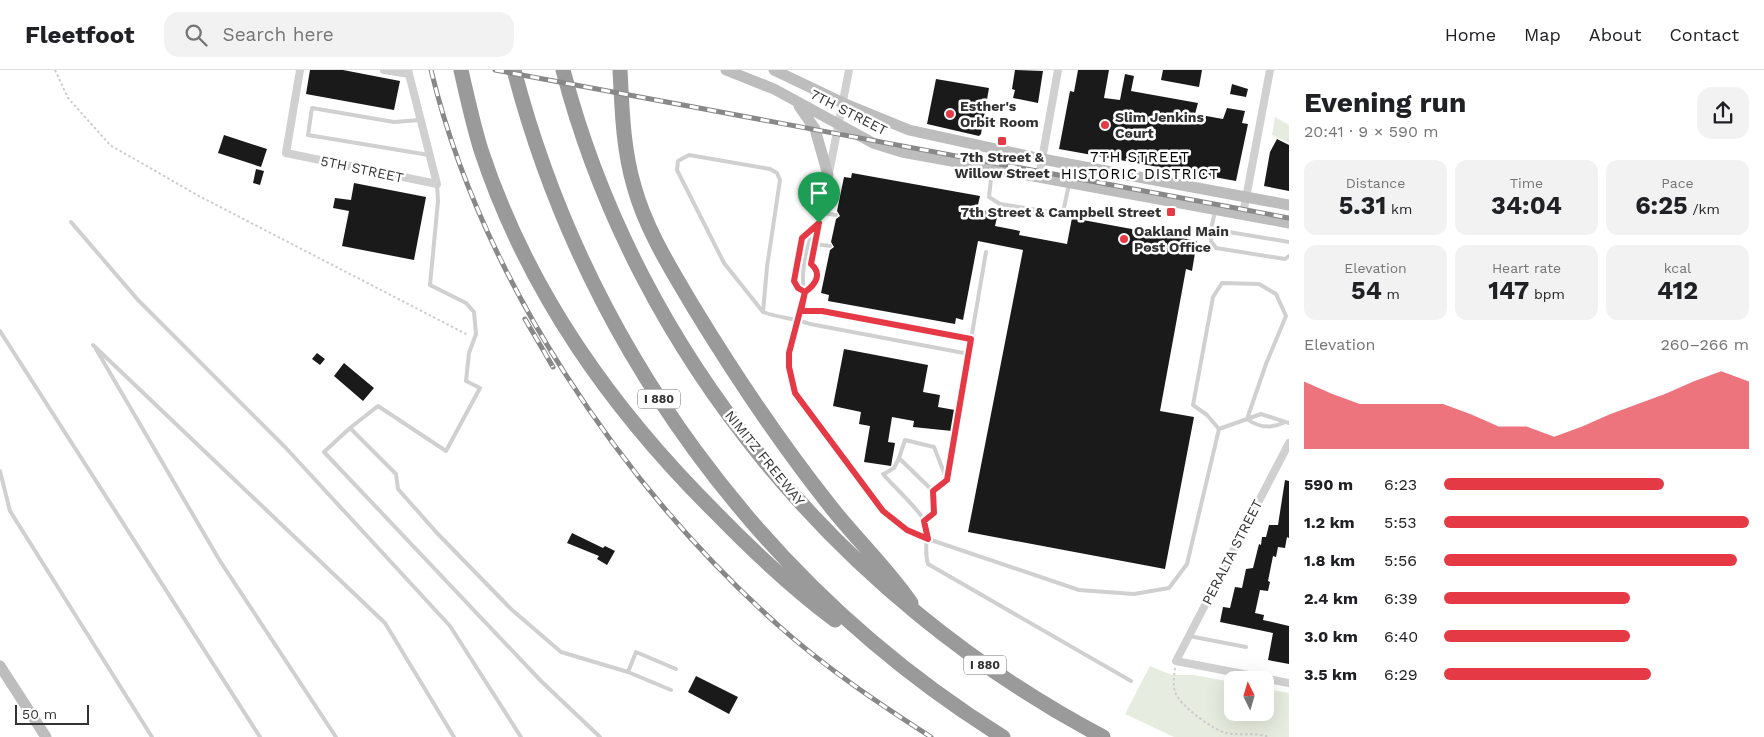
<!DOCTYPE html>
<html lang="en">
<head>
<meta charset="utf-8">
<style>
  body { margin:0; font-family:"Work Sans",sans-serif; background:#f2f2f2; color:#202124; height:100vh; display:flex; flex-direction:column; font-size:19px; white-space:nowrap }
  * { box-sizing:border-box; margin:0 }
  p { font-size:16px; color:#757577 }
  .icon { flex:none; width:28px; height:28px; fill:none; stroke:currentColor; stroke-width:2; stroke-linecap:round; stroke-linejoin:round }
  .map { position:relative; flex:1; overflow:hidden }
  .drawer { display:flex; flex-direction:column; background:#fff; width:475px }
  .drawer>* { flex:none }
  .needle { width:32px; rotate:355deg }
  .tools { position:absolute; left:1224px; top:601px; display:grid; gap:10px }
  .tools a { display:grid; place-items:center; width:50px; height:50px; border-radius:10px; background:#fff; box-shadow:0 5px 20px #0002; font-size:25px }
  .scale { position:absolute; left:15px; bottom:12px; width:74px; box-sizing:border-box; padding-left:5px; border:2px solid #333; border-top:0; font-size:14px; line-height:18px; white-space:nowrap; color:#333; -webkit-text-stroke:4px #fff; paint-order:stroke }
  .pin { position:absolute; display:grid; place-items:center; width:42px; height:42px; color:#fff; margin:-51px -21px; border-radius:50% 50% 50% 0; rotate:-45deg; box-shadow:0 0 5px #0007 }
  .pin .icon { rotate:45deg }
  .round { display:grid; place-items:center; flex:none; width:52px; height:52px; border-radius:15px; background:#f2f2f2 }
  .overview { display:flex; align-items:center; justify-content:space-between; height:85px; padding:0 15px }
  h1 { font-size:28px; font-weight:700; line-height:38px }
  .stats { display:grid; grid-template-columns:repeat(3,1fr); gap:8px; height:85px; padding:5px 15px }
  .stats div { display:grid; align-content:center; border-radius:12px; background:#f2f2f2; text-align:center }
  .stats b { font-size:25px; font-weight:700 }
  .stats small { font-size:14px; font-weight:400 }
  .stats p { font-size:14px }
  .chart { height:140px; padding:10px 15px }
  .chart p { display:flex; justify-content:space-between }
  .chart svg { width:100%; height:90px; margin-top:5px; fill:#e63946; opacity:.7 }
  ul { padding:0 15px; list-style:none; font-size:16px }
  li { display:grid; grid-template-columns:80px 60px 1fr; align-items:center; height:38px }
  li i { height:12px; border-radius:6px; background:#e63946 }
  header { display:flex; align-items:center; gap:30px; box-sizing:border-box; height:70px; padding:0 25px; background:#fff; border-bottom:1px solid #e0e0e0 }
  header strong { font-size:24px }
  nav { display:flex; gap:28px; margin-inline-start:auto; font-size:18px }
  .search { width:350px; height:45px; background:#f2f2f2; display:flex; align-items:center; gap:12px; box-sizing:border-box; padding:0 18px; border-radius:15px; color:#757577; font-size:19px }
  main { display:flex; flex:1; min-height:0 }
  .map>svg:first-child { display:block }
</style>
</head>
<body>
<header>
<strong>Fleetfoot</strong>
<div class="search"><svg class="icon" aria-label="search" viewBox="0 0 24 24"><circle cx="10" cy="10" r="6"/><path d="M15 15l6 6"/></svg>Search here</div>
<nav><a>Home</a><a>Map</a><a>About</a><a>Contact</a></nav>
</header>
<main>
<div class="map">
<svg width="1289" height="667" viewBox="0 0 1289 667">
  <rect width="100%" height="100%" fill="#fff"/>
  <!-- green -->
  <path fill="#e6ecdf" d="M1275,47L1289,55V73L1272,65Z
    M1150,596L1172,605H1194L1232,612V642H1265V619L1289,623V667H1174L1125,644Z"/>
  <!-- building -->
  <path fill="#1a1a1a" d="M310,0H343L400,11L394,40L306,24Z
    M1015,0L1043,1L1038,33L1013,28L1015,20L1012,19Z
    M1078,0H1109L1104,28L1120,30L1125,4L1134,6L1131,21L1198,33L1195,44L1223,49L1227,38L1245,41L1242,53L1248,54L1236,111L1059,79L1070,21L1074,22Z
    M1163,0H1202L1199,17L1161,10Z
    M936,9L989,18L981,64L979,66L927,54Z
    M1232,14L1248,19L1246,27L1230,24Z
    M224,65L267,79L261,97L218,83Z
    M1277,69L1289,75V121L1264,116L1270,82Z
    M256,99L264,101L260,115L253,113Z
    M852,103L980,126L977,139L998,143L995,156L1020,161L1019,165L1067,174L1072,148L1197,171L1192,201L1186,199L1160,341L1194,347L1165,499L968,462L1023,180L978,171L963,250L956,248L955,254L828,231L829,225L821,223L830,180L834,177L831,172L836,149L840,146L837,141L844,107L851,108Z
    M354,113L426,127L414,190L342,176L349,141L333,138L335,128L351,130Z
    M844,279L928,295L923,322L940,325L938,337L955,340L952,361L913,357L914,351L892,347L888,372L895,373L891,396L864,392L870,356L859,354L861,342L833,336Z
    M317,283L325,289L320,295L312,289Z
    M344,293L374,318L363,331L334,306Z
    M1285,410L1289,411V468L1287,467L1285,478L1278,477L1276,487L1273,486L1268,511L1270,512L1268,521L1260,520L1255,543L1264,545L1263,550L1289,556V594L1268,590L1273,563L1220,552L1223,537L1230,538L1235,517L1242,518L1246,499L1253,498L1259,474L1261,475L1262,467H1266L1269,455H1278Z
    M572,463L603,478L605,476L615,481L607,495L597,489L599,486L567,473Z
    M696,606L738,627L729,644L688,622Z"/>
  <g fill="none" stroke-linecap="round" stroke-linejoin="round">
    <!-- path -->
    <path stroke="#cdcdcd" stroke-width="2" stroke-dasharray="2.5 2.5" stroke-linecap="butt" d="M55,0L68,28L110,75L197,125L468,265
      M1175,598C1174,606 1173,614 1175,622C1179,635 1213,660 1226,663C1240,666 1255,662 1269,667"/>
    <!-- lane -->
    <path stroke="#d0d0d0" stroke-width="4" d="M420,50L394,52L312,38L308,65L429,85
      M992,100L989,127L1000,134L1056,143L1064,138L1069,114
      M828,107L811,194C823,204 815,215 805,222C797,262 777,295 801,334L883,441L907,460L928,469L1079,520L1134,524L1169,518L1187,494L1219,359L1207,345L1193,335L1213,227L1222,213L1259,214L1276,224L1286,246L1266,294L1247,349
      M437,114L438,131L430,215L466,233L474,242L476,264L469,283L466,311L480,318L446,381L378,336L350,358L396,404L398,419L437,463L511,539L561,582L628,602L636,582L676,599
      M1215,142L1211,159L1289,172
      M821,143L836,145
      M71,152L138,230L285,377L450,556L521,667
      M1211,159V171L1216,178L1285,189L1289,186
      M815,174L830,176
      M805,222C799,207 808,164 819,153
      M805,222C787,212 799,185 802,168L812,160
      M801,241H822L971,269
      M763,242L724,193L677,100L678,91L689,85L770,99L777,103L780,110L767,197L763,242C779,248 794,248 810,254L969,284
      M0,261L260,667
      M93,275L385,553L454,667
      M96,279L220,491L336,667
      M1247,349C1258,357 1270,359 1283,353
      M350,358L324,382L541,611L600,667
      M1219,359L1261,344L1289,353
      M0,401L10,441L152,667
      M883,404C892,415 920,440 925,452C930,466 923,478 928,494L1131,611
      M884,404L894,398L899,388
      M947,410L986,182
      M924,451L934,443L933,421L899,388L905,370L934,377L947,410L933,421
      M1189,566L1246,577
      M628,602L671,620"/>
    <!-- street -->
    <path stroke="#d0d0d0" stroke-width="8" d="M300,0L286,83L437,114L408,0
      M384,0L409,4
      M829,103L849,0
      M1039,106L1058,0
      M1243,144L1270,0
      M1289,373L1176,591L1289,613"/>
    <!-- secondary -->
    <path stroke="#bdbdbd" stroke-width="11" d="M726,0L774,19L873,73L902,82L1289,153
      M774,0L843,33L909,60L1042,89L1289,135
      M799,36L815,59L828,105
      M0,596L46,667"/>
    <!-- highway -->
    <path stroke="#9a9a9a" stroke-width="15" d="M461,0C467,27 473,54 481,80C528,222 612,340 717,444C754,482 792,518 835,550
      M514,0C586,275 761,516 1003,667
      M563,0C638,287 842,529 1103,667
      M620,0C622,39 623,79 634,116C646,160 671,199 694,238C736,307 781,374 831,437C857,470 888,499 911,533"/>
    <defs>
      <path id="rail" d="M431,0C481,207 621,415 779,556C826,598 878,633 931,667
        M495,0L1289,148
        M525,249L553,297"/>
    </defs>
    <!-- rail casing -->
    <use href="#rail" stroke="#888" stroke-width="5"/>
    <!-- rail -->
    <use href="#rail" stroke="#fff" stroke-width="3" stroke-dasharray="9" stroke-linecap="butt"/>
  </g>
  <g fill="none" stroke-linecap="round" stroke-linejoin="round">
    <defs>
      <path id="route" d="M819,153L802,168L794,211L798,218L805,222L789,283V297L795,323L883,441L907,460L928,469L924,451L934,443L933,421L947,410L971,269L822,241H801L805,222C815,215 823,204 811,194L819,153"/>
    </defs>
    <!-- route casing -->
    <use href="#route" stroke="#fff" stroke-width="10"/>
    <!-- route -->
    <use href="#route" stroke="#e63946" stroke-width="6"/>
  </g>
  <!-- markers -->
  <g fill="#e63946" stroke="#fff" stroke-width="2">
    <circle cx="950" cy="44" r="5"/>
    <circle cx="1105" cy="55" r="5"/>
    <rect x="997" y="66" width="10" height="10" rx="2.5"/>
    <rect x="1166" y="137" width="10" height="10" rx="2.5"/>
    <circle cx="1124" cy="169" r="5"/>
  </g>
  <g text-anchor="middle" stroke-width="5" stroke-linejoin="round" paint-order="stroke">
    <!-- shield labels -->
    <g fill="#fff" stroke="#707070" stroke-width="1">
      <rect x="638" y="319.5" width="42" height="19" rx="4"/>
      <rect x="964" y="585.5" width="42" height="19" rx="4"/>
    </g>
    <g font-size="12" font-weight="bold" fill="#333">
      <text x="659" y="333">I 880</text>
      <text x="985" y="599">I 880</text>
    </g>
    <!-- poi labels -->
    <g font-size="14" font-weight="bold" fill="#333" stroke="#fff" text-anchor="start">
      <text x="960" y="41">Esther's<tspan x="960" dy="16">Orbit Room</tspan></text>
      <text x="1115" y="52">Slim Jenkins<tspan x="1115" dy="16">Court</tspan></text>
      <text x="1002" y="92" text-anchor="middle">7th Street &amp;<tspan x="1002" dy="16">Willow Street</tspan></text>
      <text x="1161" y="147" text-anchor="end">7th Street &amp; Campbell Street</text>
      <text x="1134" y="166">Oakland Main<tspan x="1134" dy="16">Post Office</tspan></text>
    </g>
    <!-- street labels -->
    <g font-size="14" fill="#333" stroke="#fff">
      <text transform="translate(849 42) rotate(27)" y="5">7TH STREET</text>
      <text transform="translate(362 99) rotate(12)" y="5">5TH STREET</text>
      <text transform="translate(765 388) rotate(51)" y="5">NIMITZ FREEWAY</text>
      <text transform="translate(1232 482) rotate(-63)" y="5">PERALTA STREET</text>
    </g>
    <!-- neighbourhood labels -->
    <g font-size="15" letter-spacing="1" fill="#000" stroke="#fff">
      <text x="1140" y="92">7TH STREET<tspan x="1140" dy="17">HISTORIC DISTRICT</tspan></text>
    </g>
  </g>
</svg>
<div class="tools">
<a><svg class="needle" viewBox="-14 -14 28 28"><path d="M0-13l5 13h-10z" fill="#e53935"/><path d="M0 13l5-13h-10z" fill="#757577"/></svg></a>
</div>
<div class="scale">50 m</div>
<div class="pin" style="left:819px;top:153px;background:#1e9e55"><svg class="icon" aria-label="arrive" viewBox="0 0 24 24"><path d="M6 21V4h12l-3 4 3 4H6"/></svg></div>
</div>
<section class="drawer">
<div class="overview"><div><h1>Evening run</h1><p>20:41 · 9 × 590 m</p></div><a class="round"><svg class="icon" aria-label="share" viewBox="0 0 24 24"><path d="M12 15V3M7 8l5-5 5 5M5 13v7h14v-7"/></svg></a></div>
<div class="stats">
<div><p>Distance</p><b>5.31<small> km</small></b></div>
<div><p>Time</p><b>34:04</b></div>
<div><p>Pace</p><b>6:25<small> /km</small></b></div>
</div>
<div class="stats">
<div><p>Elevation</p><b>54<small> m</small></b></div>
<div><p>Heart rate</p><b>147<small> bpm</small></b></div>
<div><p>kcal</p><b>412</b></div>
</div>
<div class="chart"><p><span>Elevation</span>260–266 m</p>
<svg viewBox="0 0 160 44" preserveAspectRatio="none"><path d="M0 44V11L10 17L20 22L30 22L40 22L50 22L60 27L70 33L80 33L90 38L100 33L110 27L120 22L130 17L140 11L150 6L160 11V44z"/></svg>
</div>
<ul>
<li><b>590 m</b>6:23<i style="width:72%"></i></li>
<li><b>1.2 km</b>5:53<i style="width:100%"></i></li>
<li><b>1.8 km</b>5:56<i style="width:96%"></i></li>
<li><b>2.4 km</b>6:39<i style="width:61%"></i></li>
<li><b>3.0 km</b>6:40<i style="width:61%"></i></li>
<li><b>3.5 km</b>6:29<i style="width:68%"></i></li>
</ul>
</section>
</main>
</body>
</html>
